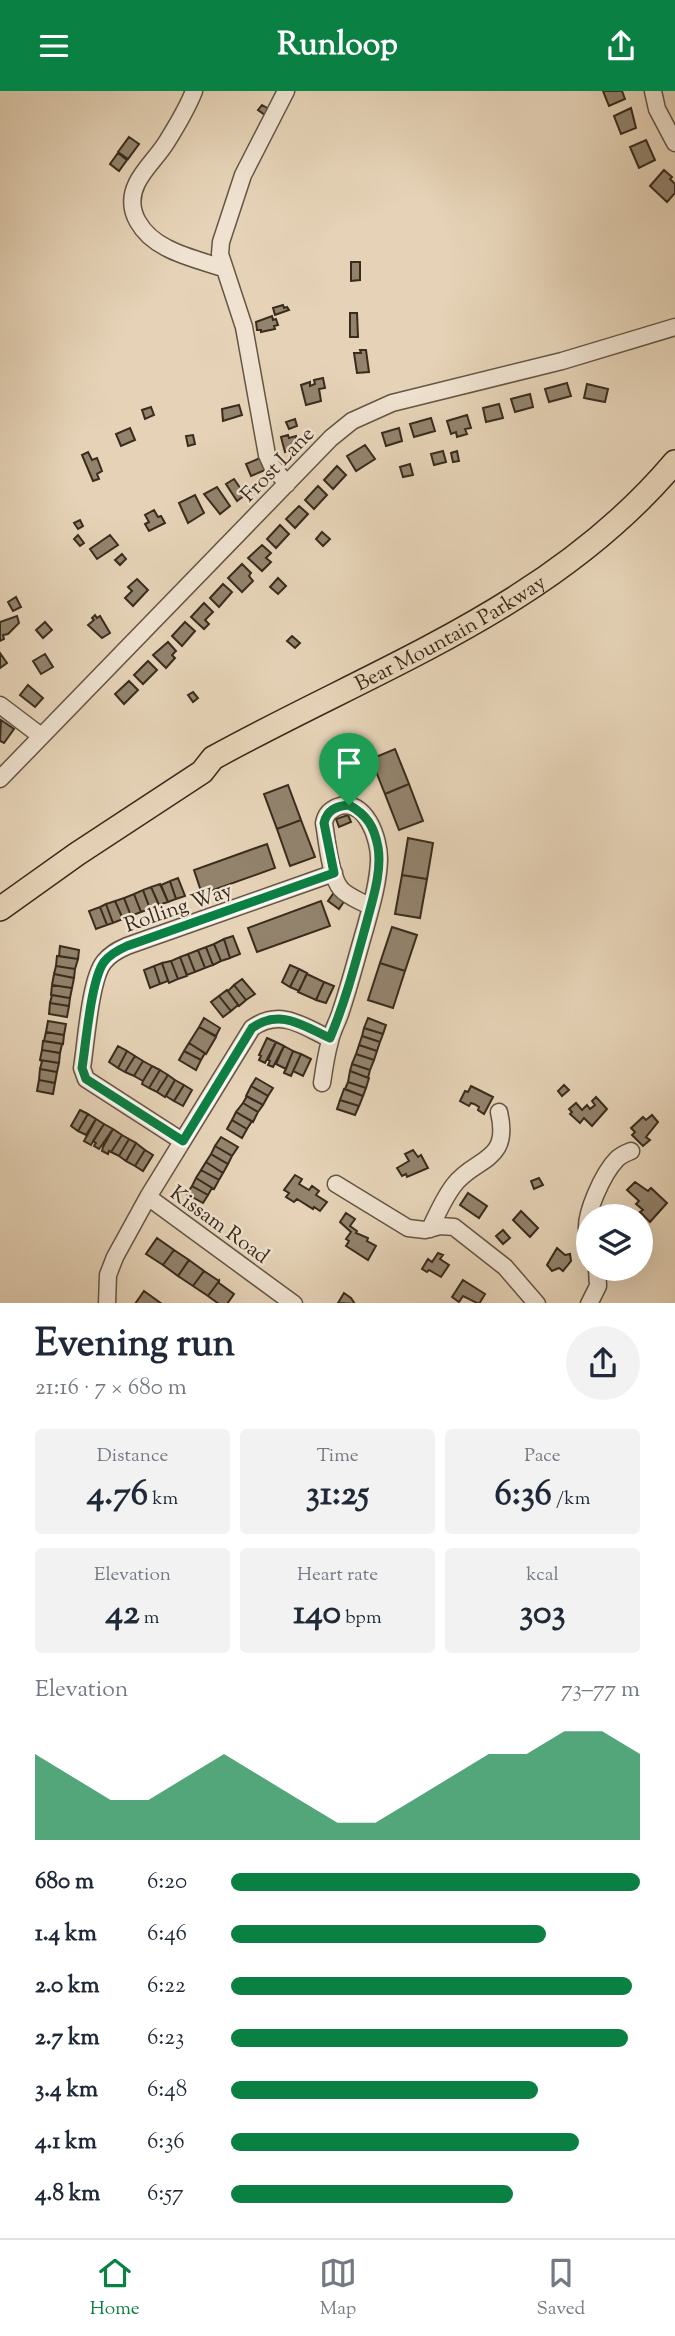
<!DOCTYPE html>
<html lang="en">
<head>
<meta charset="utf-8">
<style>
  body { margin:0; font-family:"Sorts Mill Goudy",serif; background:#f2f2f3; color:#1f2937; height:100vh; display:flex; flex-direction:column; font-size:26px; white-space:nowrap }
  * { box-sizing:border-box; margin:0 }
  p { font-size:23px; color:#747a83 }
  .icon { flex:none; width:38px; height:38px; fill:none; stroke:currentColor; stroke-width:2; stroke-linecap:round; stroke-linejoin:round }
  .map { position:relative; height:1212px; overflow:hidden }
  .panel { display:flex; flex-direction:column; background:#fff; flex:1 }
  .panel>* { flex:none }
  .fabs { position:absolute; left:576px; top:1113px; display:grid; gap:14px }
  .fabs a { display:grid; place-items:center; width:77px; height:77px; border-radius:50%; background:#fff; box-shadow:0 7px 28px #0002; font-size:35px }
  .pin { position:absolute; display:grid; place-items:center; width:60px; height:60px; color:#fff; margin:-72px -30px; border-radius:50% 50% 50% 0; rotate:-45deg; box-shadow:0 0 7px #0007 }
  .pin .icon { rotate:45deg }
  .round { display:grid; place-items:center; flex:none; width:74px; height:74px; border-radius:37px; background:#f2f2f3 }
  .summary { display:flex; align-items:center; justify-content:space-between; height:119px; padding:0 35px }
  h1 { font-size:38px; font-weight:700; line-height:52px }
  .metrics { display:grid; grid-template-columns:repeat(3,1fr); gap:10px; height:119px; padding:7px 35px }
  .metrics div { display:grid; align-content:center; border-radius:7px; background:#f2f2f3; text-align:center }
  .metrics b { font-size:35px; font-weight:700 }
  .metrics small { font-size:19px; font-weight:400 }
  .metrics p { font-size:19px }
  .chart { height:196px; padding:14px 35px }
  .chart p { display:flex; justify-content:space-between }
  .chart svg { width:100%; height:126px; margin-top:7px; fill:#0b8043; opacity:.7 }
  ul { padding:0 35px; list-style:none; font-size:23px }
  li { display:grid; grid-template-columns:112px 84px 1fr; align-items:center; height:52px }
  li i { height:18px; border-radius:9px; background:#0b8043 }
  header { display:flex; justify-content:space-between; align-items:center; height:91px; padding:0 35px; background:#0b8043; color:#fff; font-size:32px; font-weight:700 }
  .dock { display:flex; justify-content:space-around; align-items:center; height:98px; border-top:2px solid #e0e1e3; background:#fff; font-size:19px; color:#747a83 }
  .dock a { display:grid; justify-items:center; gap:4px }
  .dock .on { color:#0b8043 }
  .map>svg:first-child { display:block }
</style>
</head>
<body>
<header><svg class="icon" aria-label="menu" viewBox="0 0 24 24"><path d="M4 6h16M4 12h16M4 18h16"/></svg>Runloop<svg class="icon" aria-label="share" viewBox="0 0 24 24"><path d="M12 15V3M7 8l5-5 5 5M5 13v7h14v-7"/></svg></header>
<div class="map">
<svg width="675" height="1213" viewBox="0 0 675 1213">
  <rect width="100%" height="100%" fill="#e6d3b7"/>
  <filter id="stains"><feTurbulence type="fractalNoise" baseFrequency=".00286" numOctaves="4"/><feColorMatrix values="0 0 0 0 .2 0 0 0 0 .09 0 0 0 0 .02 0 0 0 .5 -.17"/></filter>
  <radialGradient id="worn" r=".72"><stop offset=".6" stop-color="#630" stop-opacity="0"/><stop offset="1" stop-color="#630" stop-opacity=".3"/></radialGradient>
  <!-- building -->
  <path fill="#93836d" stroke="#392c1d" stroke-width="2" d="M603,0H622L625,8L609,15Z
    M262,14L269,18L265,24L258,19Z
    M631,17L636,37L621,43L614,25Z
    M129,46L139,53L128,68L118,61Z
    M646,49L655,69L639,77L630,56Z
    M118,62L127,69L119,80L110,73Z
    M664,79L672,86L670,88L675,93V102L667,111L650,95Z
    M351,171H360V189L351,190Z
    M283,214L284,217L287,216L289,219L275,224L273,217Z
    M350,222H357L358,246H350Z
    M272,225L273,229L276,228L278,234L274,235L275,238L261,241V239H257L256,231Z
    M360,259H366L369,281L357,282L354,262H361Z
    M323,287L325,297L319,298L321,310L306,314L301,294L310,291V295L315,293L314,289Z
    M567,292L571,305L549,311L545,298Z
    M587,293L608,298L605,311L584,307Z
    M530,303L533,316L515,321L511,308Z
    M499,313L503,327L486,331L483,317Z
    M239,314L242,324L223,330L222,318Z
    M151,316L154,324L145,328L142,319Z
    M467,324L471,337L465,338L467,343L457,346L456,341L451,343L447,330Z
    M431,327L435,340L414,346L410,333Z
    M295,328L297,335L289,338L286,331Z
    M130,337L135,349L121,355L116,343Z
    M399,337L402,350L386,355L382,342Z
    M193,344L195,353L188,355L186,345Z
    M288,344L289,347L296,345L299,358L285,361L281,346Z
    M365,354L375,368L356,380L347,365Z
    M443,360L446,371L434,374L431,363Z
    M457,360L459,370L453,371L451,362Z
    M88,361L92,369L97,367L102,380L97,383L99,388L93,390L82,364Z
    M260,367L265,379L251,385L246,373Z
    M410,373L413,384L403,386L400,376Z
    M337,375L346,384L333,398L324,389Z
    M234,388L245,404L237,410L226,393Z
    M318,395L327,404L314,418L305,409Z
    M217,396L230,415L220,423L204,403Z
    M195,404L204,422L188,432L179,412Z
    M299,415L308,423L295,437L286,428Z
    M154,419L158,426L161,425L165,432L149,440L145,433L149,431L145,424Z
    M80,429L83,435L78,438L74,432Z
    M280,434L289,443L276,457L267,448Z
    M322,441L330,448L323,455L316,448Z
    M78,444L84,452L80,455L74,448Z
    M110,444L118,454L97,468L90,458Z
    M262,454L271,462L266,467L271,471L262,480L248,467Z
    M122,463L126,468L120,474L115,469Z
    M242,473L251,482L249,485L253,490L242,501L228,487Z
    M278,487L286,495L278,503L270,496Z
    M137,488L148,499L133,515L125,507L132,500L128,496Z
    M223,493L232,501L219,516L210,507Z
    M16,506L21,516L13,520L8,511Z
    M204,512L213,521L205,529L209,533L204,538L191,526Z
    M95,524L97,527L100,525L110,542L102,547L88,534L94,529L92,527Z
    M17,525L19,532L8,543L3,544L4,548L0,550V531Z
    M45,531L52,539L43,547L36,539Z
    M185,531L195,540L182,555L172,545Z
    M292,545L300,552L295,557L287,550Z
    M168,551L176,560L172,564L175,567L166,577L153,564Z
    M0,562L7,572L0,577Z
    M45,563L53,576L41,583L33,570Z
    M148,570L157,579L143,593L134,584Z
    M129,590L138,599L124,613L115,603Z
    M28,594L43,607L35,616L20,604Z
    M193,601L198,607L193,611L188,604Z
    M1,629L14,638L4,652L0,650Z
    M395,658L409,693L385,703L371,668Z
    M409,693L423,730L399,739L385,703Z
    M288,694L301,729L277,738L264,703Z
    M348,724L351,731L339,736L336,728Z
    M301,729L315,766L290,775L277,738Z
    M408,747L433,752L427,788L402,784Z
    M267,753L275,777L202,803L194,779Z
    M402,784L427,788L420,827L395,823Z
    M178,787L185,805L176,808L170,790Z
    M170,790L176,808L168,811L161,794Z
    M160,793L168,811L159,814L151,796Z
    M151,796L159,814L150,818L143,799Z
    M143,799L150,818L141,821L134,803Z
    M335,800L345,809L339,818L328,810Z
    M134,803L141,821L131,825L124,807Z
    M124,807L131,825L123,828L115,810Z
    M115,810L123,828L113,832L106,813Z
    M321,810L330,835L257,861L248,837Z
    M106,813L113,832L107,834L100,816Z
    M100,816L107,834L96,838L89,820Z
    M392,836L417,844L405,880L380,872Z
    M233,845L240,863L230,867L224,848Z
    M224,848L230,867L221,870L214,853Z
    M214,853L221,870L213,874L206,856Z
    M60,855L79,859L78,868L59,865Z
    M206,856L213,874L205,877L198,859Z
    M198,859L205,877L195,881L188,863Z
    M188,863L195,881L187,884L180,866Z
    M57,865L78,868L75,878L56,875Z
    M180,866L187,885L178,888L171,870Z
    M171,870L178,888L169,892L162,872Z
    M162,872L168,890L160,893L154,875Z
    M380,872L405,880L393,917L368,909Z
    M290,874L299,878L290,896L282,891Z
    M56,875L75,878L74,887L54,883Z
    M154,875L160,893L150,897L144,879Z
    M299,878L307,882L299,900L290,896Z
    M54,883L74,887L72,897L52,894Z
    M307,883L324,891L316,909L298,901Z
    M242,888L255,903L246,909L234,894Z
    M324,891L334,895L326,912L316,909Z
    M52,894L72,897L70,907L51,904Z
    M234,894L246,909L239,915L228,900Z
    M227,899L238,914L231,920L219,905Z
    M52,904L70,907L69,915L50,912Z
    M219,905L231,920L223,926L211,911Z
    M50,912L69,915L67,926L49,923Z
    M204,927L220,937L216,945L199,936Z
    M368,927L386,934L383,943L364,937Z
    M48,930L66,933L64,944L46,941Z
    M199,936L216,946L206,963L189,952Z
    M364,937L383,943L380,951L362,945Z
    M46,941L64,944L63,953L44,950Z
    M362,945L380,951L377,960L359,954Z
    M267,947L276,951L265,972L259,969L261,965L259,964Z
    M43,950L62,953L60,962L42,959Z
    M276,951L284,955L273,976L268,974L270,970L268,969Z
    M189,952L205,962L201,969L184,960Z
    M359,954L377,960L374,969L356,963Z
    M118,955L127,960L118,977L109,971Z
    M284,955L293,960L286,978L276,973Z
    M42,959L60,962L59,972L40,969Z
    M127,960L135,965L125,981L118,977Z
    M184,960L201,969L196,979L179,969Z
    M293,960L301,963L291,985L284,982Z
    M301,963L311,968L303,985L293,980Z
    M356,963L374,969L370,979L352,973Z
    M135,965L143,970L134,985L125,981Z
    M40,969L59,972L57,981L40,978L42,970Z
    M143,970L152,975L143,990L134,985Z
    M352,973L370,979L368,987L350,980Z
    M152,975L160,979L149,997L142,993L143,990Z
    M40,978L57,981L55,992L39,989Z
    M160,979L168,984L157,1001L149,997Z
    M350,980L369,987L366,997L348,991Z
    M168,984L175,989L165,1006L157,1001Z
    M256,987L273,997L268,1005L251,995Z
    M39,989L55,992L53,1003L37,1000Z
    M175,989L184,994L174,1010L166,1005Z
    M348,991L366,997L363,1005L345,998Z
    M184,994L192,999L183,1015L174,1010Z
    M564,994L569,999L562,1005L558,1000Z
    M251,995L268,1005L263,1014L246,1005Z
    M471,995L493,1006L484,1023L478,1019L479,1016L474,1013L471,1012L469,1015L460,1010L465,1000L468,1001Z
    M344,998L363,1005L359,1015L340,1009Z
    M247,1005L263,1014L258,1021L243,1012Z
    M596,1006L607,1018L592,1035L584,1027L580,1032L570,1023L572,1021L569,1018L576,1012L582,1019L587,1014L590,1018L595,1014L592,1010Z
    M340,1009L359,1015L355,1024L337,1018Z
    M243,1012L258,1021L253,1031L236,1021Z
    M80,1019L88,1023L78,1040L71,1035Z
    M236,1021L252,1030L247,1038L232,1029Z
    M88,1023L96,1028L86,1044L78,1040Z
    M652,1024L658,1031L646,1046L650,1049L643,1055L632,1044L635,1041L631,1037L643,1026L646,1029Z
    M96,1028L104,1033L91,1054L84,1050Z
    M232,1029L247,1038L242,1047L227,1038Z
    M104,1033L113,1038L99,1058L94,1055L96,1052L93,1050Z
    M113,1038L122,1044L111,1061L109,1060L108,1063L102,1060L103,1056Z
    M122,1044L129,1048L119,1065L111,1061Z
    M221,1046L238,1056L232,1065L215,1055Z
    M129,1048L136,1052L126,1070L119,1065Z
    M136,1052L145,1059L135,1075L126,1070Z
    M215,1055L232,1065L228,1073L211,1063Z
    M145,1059L153,1064L143,1080L135,1075Z
    M413,1059L418,1066L421,1064L428,1077L407,1086L406,1083L402,1085L397,1077L409,1070L405,1063Z
    M211,1063L228,1073L223,1082L206,1071Z
    M206,1071L223,1082L219,1089L201,1079Z
    M201,1079L219,1089L214,1098L196,1087Z
    M295,1084L302,1088L299,1093L309,1099L312,1095L319,1100L316,1104L327,1111L320,1120L314,1116L313,1118L297,1108L294,1111L286,1106L289,1102L284,1099Z
    M196,1087L212,1097L208,1104L192,1095Z
    M539,1087L543,1094L534,1098L531,1090Z
    M635,1091L648,1100L651,1097L667,1112L650,1131L640,1121L643,1119L636,1113L639,1110L627,1099Z
    M192,1095L208,1104L203,1112L187,1103Z
    M468,1102L487,1115L479,1127L460,1114Z
    M521,1120L538,1137L530,1146L513,1129Z
    M346,1122L355,1128L350,1135L357,1140L356,1142L368,1147L367,1150L376,1155L368,1169L346,1155L349,1150L346,1148L351,1141L340,1131Z
    M503,1139L510,1147L503,1153L496,1145Z
    M157,1147L174,1159L163,1174L146,1163Z
    M557,1157L565,1164L570,1163L571,1170L563,1180L559,1177L552,1180L547,1174Z
    M174,1159L189,1169L178,1185L163,1174Z
    M438,1162L443,1164L440,1168L449,1174L441,1186L429,1179L427,1181L422,1178L428,1168L432,1171Z
    M189,1169L204,1180L193,1195L178,1185Z
    M204,1180L219,1190L208,1205L193,1195Z
    M463,1189L485,1203L479,1213L463,1205L459,1211L452,1206Z
    M219,1190V1192L234,1203L227,1213H219L208,1205Z
    M144,1200L162,1213H135Z
    M344,1202L351,1207L355,1213L338,1212Z"/>
  <g fill="none" stroke-linecap="round" stroke-linejoin="round">
    <defs>
      <path id="minor" d="M194,0C187,18 176,36 166,52C157,66 144,78 137,92C123,120 143,145 167,157C184,166 205,171 223,177
        M286,0L243,84L221,151L220,163L244,236L267,364L272,375L287,393
        M653,0L657,18L675,52
        M0,614L41,645
        M0,688L331,347L352,330L392,312L562,270L675,236
        M322,992C324,978 326,964 330,950C332,940 338,930 341,920C350,893 357,865 365,838C371,816 378,793 379,770C380,748 365,705 337,716C329,720 326,723 324,732C327,749 330,786 341,798C348,806 361,810 371,816
        M182,1050L86,988L82,977C86,953 90,888 104,871C110,863 118,859 127,855L334,782
        M336,1093L408,1137L425,1139L440,1135L454,1136L505,1176L537,1213
        M148,1106L294,1213
        M430,1138C437,1123 444,1107 454,1094C475,1066 511,1072 499,1021
        M588,1144C582,1126 604,1081 617,1068C621,1064 626,1062 631,1060
        M107,1213L108,1184L115,1166L148,1106L252,937C281,917 303,935 330,948
        M589,1213L598,1195L597,1178"/>
      <g id="highway">
        <path id="s1" d="M0,818L77,763L202,681L213,667C376,577 552,517 675,371"/>
      </g>
    </defs>
    <!-- minor casing -->
    <use href="#minor" stroke="#645644" stroke-width="19"/>
    <!-- highway casing -->
    <use href="#highway" stroke="#392c1d" stroke-width="26"/>
    <!-- minor -->
    <use href="#minor" stroke="#efe2d0" stroke-width="16"/>
    <!-- highway -->
    <use href="#highway" stroke="#e6d3b7" stroke-width="23"/>
  </g>
  <g fill="none" stroke-linecap="round" stroke-linejoin="round">
    <defs>
      <path id="route" d="M349,714C367,724 374,735 378,756C382,780 373,807 367,830C356,870 346,909 330,947C303,935 280,917 252,937L183,1050L86,988L82,977C86,953 91,888 104,871C110,863 118,859 127,855L334,782L324,732C327,719 336,715 349,714Z"/>
    </defs>
    <!-- route casing -->
    <use href="#route" stroke="#fff" stroke-width="14"/>
    <!-- route -->
    <use href="#route" stroke="#0b8043" stroke-width="9"/>
  </g>
  <g text-anchor="middle" stroke-width="5" stroke-linejoin="round" paint-order="stroke">
    <!-- street labels -->
    <g font-size="21" fill="#392c1d" stroke="#efe2d0">
      <text transform="translate(277 373) rotate(-46)" y="7">Frost Lane</text>
      <text dy="7" stroke="none"><textPath href="#s1" startOffset="530">Bear Mountain Parkway</textPath></text>
      <text transform="translate(178 816) rotate(-19)" y="7">Rolling Way</text>
      <text transform="translate(220 1133) rotate(36)" y="7">Kissam Road</text>
    </g>
  </g>
  <rect width="100%" height="100%" filter="url(#stains)"/>
  <rect width="100%" height="100%" fill="url(#worn)"/>
</svg>
<div class="fabs">
<a><svg class="icon" aria-label="layers" viewBox="0 0 24 24"><path d="M12 4l9 5-9 5-9-5zM3 14l9 5 9-5"/></svg></a>
</div>
<div class="pin" style="left:349px;top:714px;background:#1e9e55"><svg class="icon" aria-label="arrive" viewBox="0 0 24 24"><path d="M6 21V4h12l-3 4 3 4H6"/></svg></div>
</div>
<section class="panel">
<div class="summary"><div><h1>Evening run</h1><p>21:16 · 7 × 680 m</p></div><a class="round"><svg class="icon" aria-label="share" viewBox="0 0 24 24"><path d="M12 15V3M7 8l5-5 5 5M5 13v7h14v-7"/></svg></a></div>
<div class="metrics">
<div><p>Distance</p><b>4.76<small> km</small></b></div>
<div><p>Time</p><b>31:25</b></div>
<div><p>Pace</p><b>6:36<small> /km</small></b></div>
</div>
<div class="metrics">
<div><p>Elevation</p><b>42<small> m</small></b></div>
<div><p>Heart rate</p><b>140<small> bpm</small></b></div>
<div><p>kcal</p><b>303</b></div>
</div>
<div class="chart"><p><span>Elevation</span>73–77 m</p>
<svg viewBox="0 0 160 44" preserveAspectRatio="none"><path d="M0 44V14L10 22L20 30L30 30L40 22L50 14L60 22L70 30L80 38L90 38L100 30L110 22L120 14L130 14L140 6L150 6L160 14V44z"/></svg>
</div>
<ul>
<li><b>680 m</b>6:20<i style="width:100%"></i></li>
<li><b>1.4 km</b>6:46<i style="width:77%"></i></li>
<li><b>2.0 km</b>6:22<i style="width:98%"></i></li>
<li><b>2.7 km</b>6:23<i style="width:97%"></i></li>
<li><b>3.4 km</b>6:48<i style="width:75%"></i></li>
<li><b>4.1 km</b>6:36<i style="width:85%"></i></li>
<li><b>4.8 km</b>6:57<i style="width:69%"></i></li>
</ul>
</section>
<nav class="dock">
<a class="on"><svg class="icon" aria-label="home" viewBox="0 0 24 24"><path d="M3 11l9-7 9 7M6 9v11h12V9"/></svg>Home</a>
<a><svg class="icon" aria-label="map" viewBox="0 0 24 24"><path d="M3 6l6-2 6 2 6-2v14l-6 2-6-2-6 2zM9 4v14M15 6v14"/></svg>Map</a>
<a><svg class="icon" aria-label="saved" viewBox="0 0 24 24"><path d="M7 4h10v16l-5-4-5 4z"/></svg>Saved</a>
</nav>
</body>
</html>
